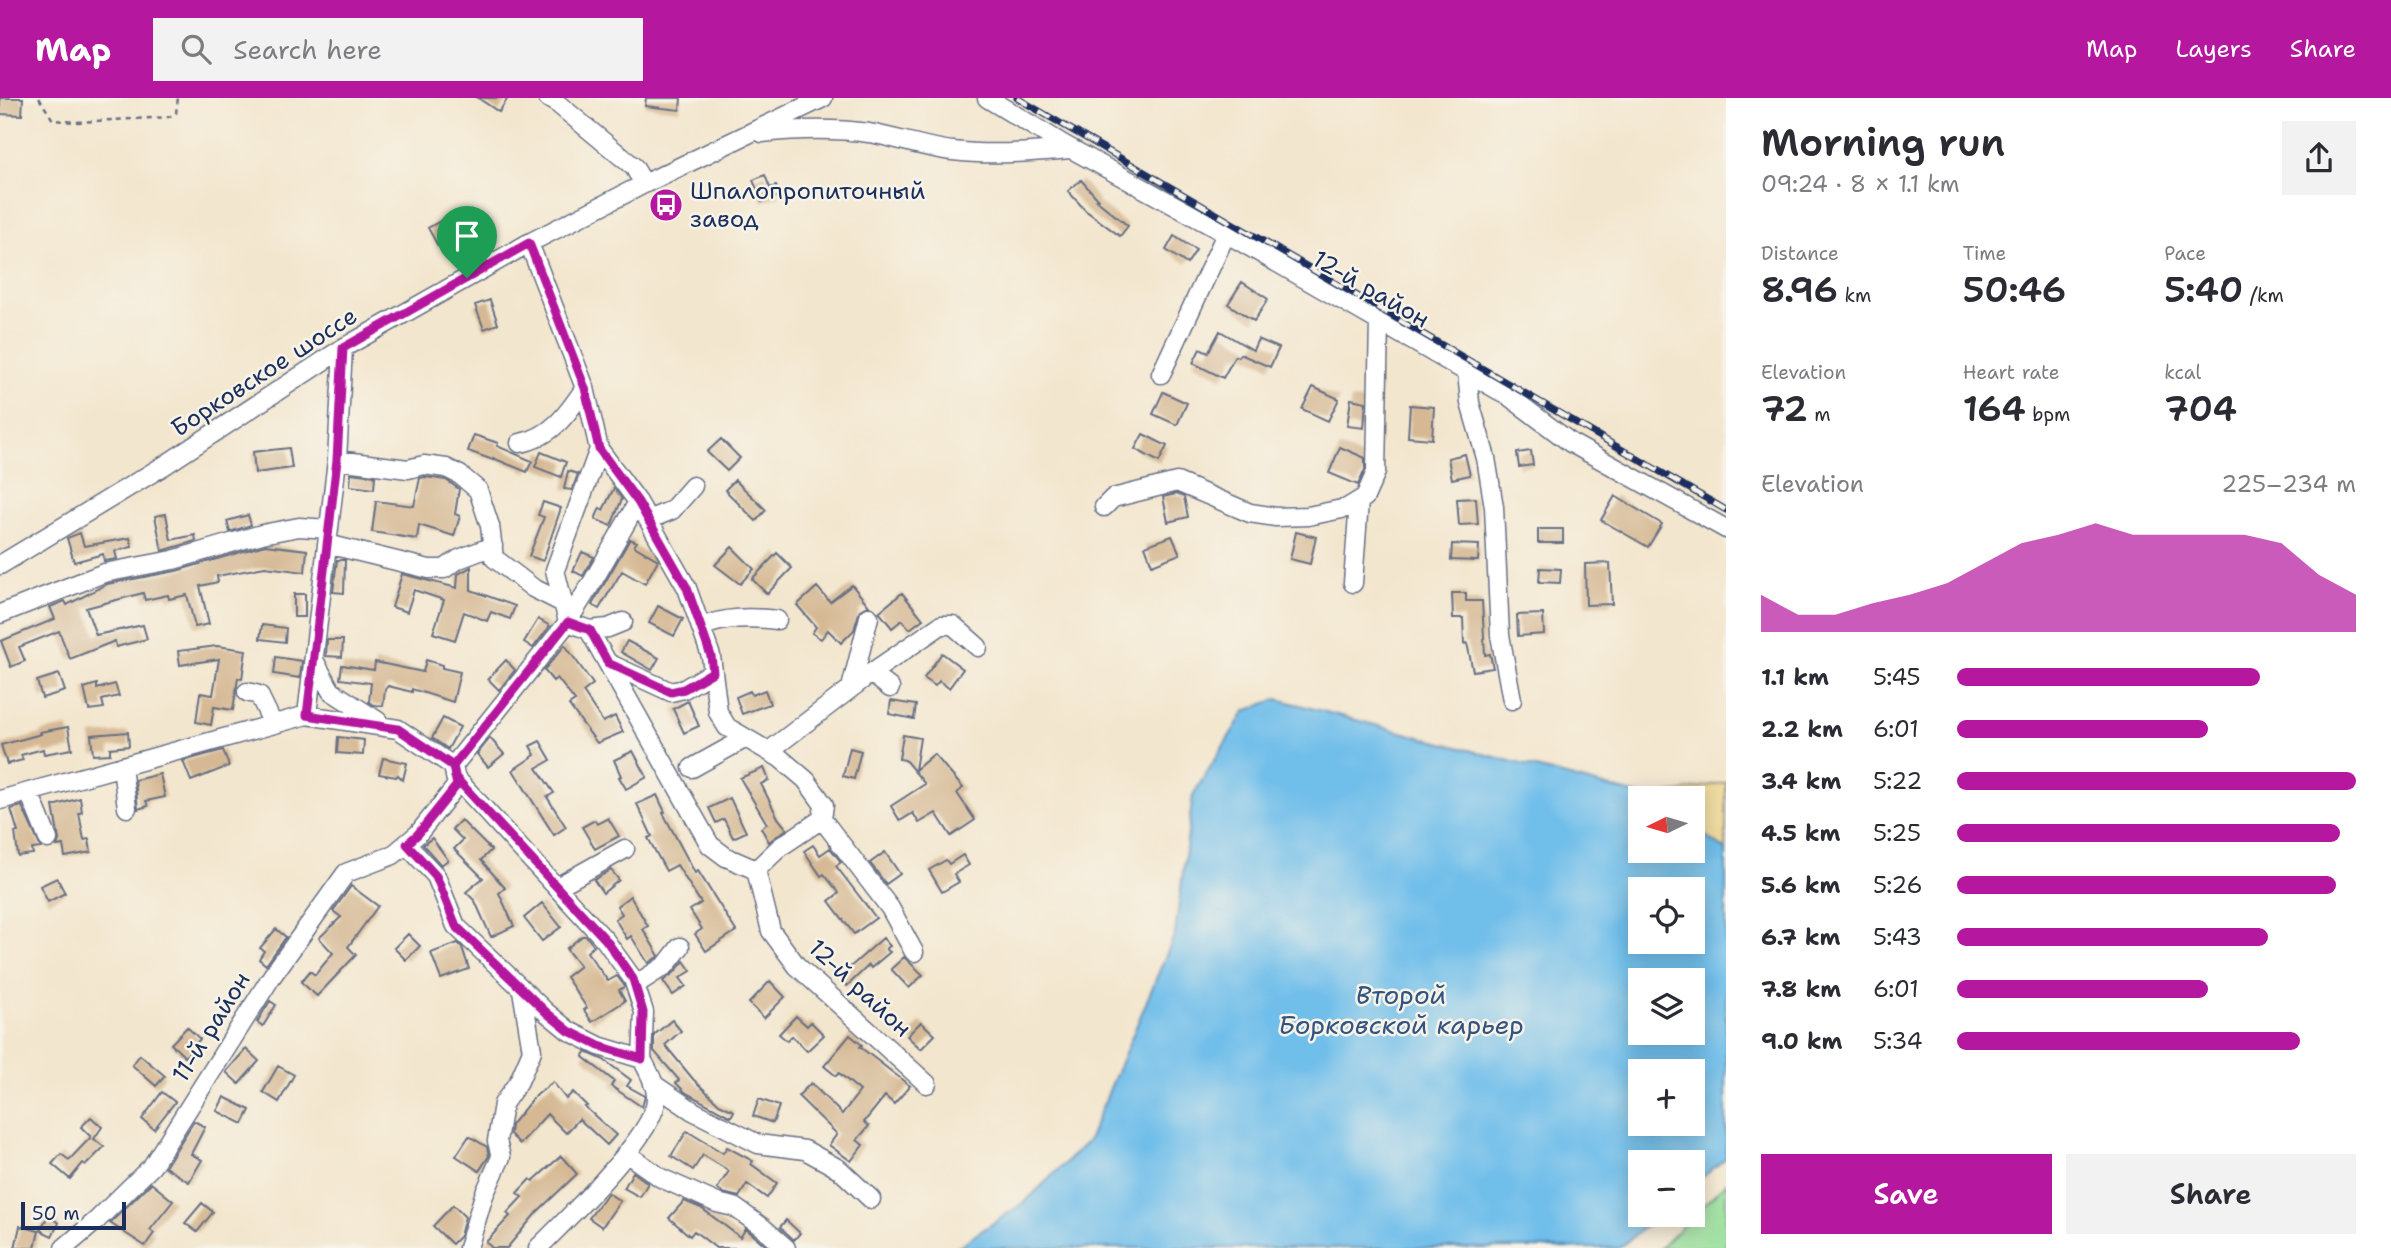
<!DOCTYPE html>
<html lang="en">
<head>
<meta charset="utf-8">
<style>
  body { margin:0; font-family:"Shantell Sans",sans-serif; background:#f2f2f3; color:#2b2b33; height:100vh; display:flex; flex-direction:column; font-size:26px; white-space:nowrap }
  * { box-sizing:border-box; margin:0 }
  p { font-size:23px; color:#7c7c81 }
  .icon { flex:none; width:38px; height:38px; fill:none; stroke:currentColor; stroke-width:2; stroke-linecap:round; stroke-linejoin:round }
  .map { position:relative; flex:1; overflow:hidden }
  .panel { display:flex; flex-direction:column; background:#fff; width:665px }
  .panel>* { flex:none }
  .needle { width:46px; rotate:265deg }
  .controls { position:absolute; left:1628px; top:688px; display:grid; gap:14px }
  .controls a { display:grid; place-items:center; width:77px; height:77px; border-radius:0px; background:#fff; box-shadow:0 4px 18px #0003; font-size:35px }
  .scale { position:absolute; left:21px; bottom:18px; width:105px; box-sizing:border-box; padding-left:7px; border:4px solid #1b2f5e; border-top:0; font-size:19px; line-height:24px; white-space:nowrap; color:#1b2f5e; -webkit-text-stroke:5px #f7f3e8; paint-order:stroke }
  .pin { position:absolute; display:grid; place-items:center; width:60px; height:60px; color:#fff; margin:-72px -30px; border-radius:50% 50% 50% 0; rotate:-45deg; box-shadow:0 0 7px #0007 }
  .pin .icon { rotate:45deg }
  .round { display:grid; place-items:center; flex:none; width:74px; height:74px; border-radius:0px; background:#f2f2f3 }
  .head { display:flex; align-items:center; justify-content:space-between; height:119px; padding:0 35px }
  h1 { font-size:38px; font-weight:600; line-height:52px }
  .metrics { display:grid; grid-template-columns:repeat(3,1fr); gap:10px; height:119px; padding:7px 35px }
  .metrics div { display:grid; align-content:center }
  .metrics b { font-size:35px; font-weight:600 }
  .metrics small { font-size:19px; font-weight:400 }
  .metrics p { font-size:19px }
  .chart { height:196px; padding:14px 35px }
  .chart p { display:flex; justify-content:space-between }
  .chart svg { width:100%; height:126px; margin-top:7px; fill:#b5179e; opacity:.7 }
  .cta { display:flex; gap:14px; margin-top:auto; padding:14px 35px }
  .cta a { flex:1; height:80px; border-radius:0px; background:#b5179e; color:#fff; font-size:28px; font-weight:600; line-height:80px; text-align:center }
  .cta a+a { background:#f2f2f3; color:#2b2b33 }
  ul { padding:0 35px; list-style:none; font-size:23px }
  li { display:grid; grid-template-columns:112px 84px 1fr; align-items:center; height:52px }
  li i { height:18px; border-radius:9px; background:#b5179e }
  header { display:flex; align-items:center; gap:42px; box-sizing:border-box; height:98px; padding:0 35px; background:#b5179e; color:#fff }
  header strong { font-size:33px }
  nav { display:flex; gap:38px; margin-inline-start:auto; font-size:24px }
  .search { width:490px; height:63px; background:#f2f2f3; display:flex; align-items:center; gap:18px; box-sizing:border-box; padding:0 24px; border-radius:0px; color:#7c7c81; font-size:26px }
  main { display:flex; flex:1; min-height:0 }
  .map>svg:first-child { display:block }
</style>
</head>
<body>
<header>
<strong>Map</strong>
<div class="search"><svg class="icon" aria-label="search" viewBox="0 0 24 24"><circle cx="10" cy="10" r="6"/><path d="M15 15l6 6"/></svg>Search here</div>
<nav><a>Map</a><a>Layers</a><a>Share</a></nav>
</header>
<main>
<div class="map">
<svg width="1726" height="1150" viewBox="0 0 1726 1150">
  <rect width="100%" height="100%" fill="#f7f3e8"/>
  <filter id="ink" filterUnits="userSpaceOnUse"><feTurbulence type="fractalNoise" baseFrequency=".0143" numOctaves="2"/><feDisplacementMap in="SourceGraphic" scale="14" xChannelSelector="R" yChannelSelector="G"/><feConvolveMatrix kernelMatrix="1 2 1 2 8 2 1 2 1" color-interpolation-filters="sRGB"/></filter>
  <filter id="wash" filterUnits="userSpaceOnUse"><feTurbulence type="fractalNoise" baseFrequency=".00686" numOctaves="4" result="noise"/><feDisplacementMap in="SourceGraphic" scale="28" xChannelSelector="R" yChannelSelector="G"/><feGaussianBlur stdDeviation="1.57" result="paint"/><feColorMatrix in="noise" values="0 0 0 0 0 0 0 0 0 0 0 0 0 0 0 0 0 1.4 0 .05"/><feComposite in="paint" operator="in"/></filter>
  <g filter="url(#wash)">
    <rect width="100%" height="100%" fill="#f3e6ce"/>
    <!-- green -->
    <path fill="#97df9a" stroke="#59877c" stroke-width="2" d="M1726,1085V1150H1660Z"/>
    <!-- sand -->
    <path fill="#eeda9e" stroke="#84847e" stroke-width="2" d="M1726,684V752L1692,729V700H1649Z"/>
    <!-- water -->
    <path fill="#6fbeea" stroke="#4576a4" stroke-width="2" fill-rule="evenodd" d="M1277,601L1649,700H1640V752H1692V729L1726,752V1060L1692,1088V1064H1640V1116L1659,1117L1619,1150H956L1026,1103L1088,1043L1175,836L1193,697L1245,613ZM1640,791H1692V844H1640ZM1640,882H1692V934H1640ZM1640,973H1692V1026H1640Z"/>
    <g id="blocks">
      <!-- building -->
      <path fill="#d6b994" d="M0,0H23L22,17L0,16Z
        M478,0H508L499,14Z
        M646,0H681L680,12L645,8Z
        M765,77L770,90L776,88L780,98L762,104L753,82Z
        M1081,82L1098,101L1096,102L1128,128L1120,138L1085,112L1068,93Z
        M449,118L459,136L438,148L428,130Z
        M1174,138L1196,152L1187,166L1166,152Z
        M1242,184L1268,201L1254,223L1228,206Z
        M490,202L498,226L484,231L475,207Z
        M1220,233L1253,252L1258,241L1279,250L1270,269L1240,256L1238,259L1235,258L1223,280L1193,265L1200,251L1208,255Z
        M1313,289L1339,301L1328,323L1302,311Z
        M1163,294L1187,305L1177,327L1153,316Z
        M1351,301L1366,304L1364,330L1347,328Z
        M1410,307L1434,309L1432,341L1408,339Z
        M1143,336L1167,348L1159,364L1135,351Z
        M474,337L498,345L497,348L532,363L527,374L493,360V362L468,353Z
        M721,341L740,360L727,373L707,354Z
        M1340,349L1365,360V372L1358,387L1329,375Z
        M289,350L292,370L255,375L253,354Z
        M1531,353L1533,367L1519,369L1517,355Z
        M541,354L566,364L561,379L535,369Z
        M1465,356L1470,377L1452,381L1448,360Z
        M568,373L578,376L572,392L564,391Z
        M351,375L375,378L374,391L350,388Z
        M425,379L446,382L459,391L455,416L460,418L454,438L419,427L417,441L372,434L376,403L414,408L420,380Z
        M735,382L766,412L756,423L725,392Z
        M614,390L622,401L611,428L595,421L600,410L603,412Z
        M1176,396L1184,399L1188,419L1168,424L1163,399Z
        M1615,398L1662,426L1648,449L1601,422Z
        M1476,400L1478,426L1459,427L1457,401Z
        M543,404L561,410L543,463L529,458L544,419L538,417Z
        M166,416L171,442L195,437L196,443L162,453L155,418Z
        M248,417L251,427L230,434L227,423Z
        M1538,431H1563V445H1538Z
        M1296,434L1316,439L1310,466L1290,461Z
        M80,435L84,448L130,440L132,449L115,453L117,461L104,463L103,456L74,464L67,440Z
        M1172,438L1180,456L1152,467L1145,448Z
        M630,441L637,444L634,448L658,462L645,486L622,473L599,511L592,507Z
        M1452,446L1479,447L1478,463L1451,462Z
        M265,447L307,452L305,474L265,469L217,478L218,484L200,488L209,526L195,529L187,497L169,501L168,497L145,502L143,495L86,510L96,537L143,527L147,541L116,549L115,543L70,561L59,533L19,549L25,563L11,569L1,543L55,521L50,509L65,503L67,507L107,486L176,473Z
        M732,449L754,471L740,486L715,467Z
        M582,454L594,459L583,478L573,473Z
        M777,455L792,470L767,496L752,481Z
        M337,462H345L344,495L333,494Z
        M1610,465L1612,506L1586,507L1585,466Z
        M471,469V492L515,508L510,521L491,514L487,523L464,514L455,542L433,535L444,502L414,492L407,514L392,509L402,476L457,490L458,476Z
        M1540,470L1561,471L1560,485L1539,484Z
        M852,487L869,508L860,512L854,532L841,545L828,532L821,541L812,535L816,529L797,507L817,489L830,504Z
        M902,495L923,521L910,531L902,522L892,530L879,514Z
        M1452,495H1466V503H1482L1485,557L1490,556L1493,570L1473,573L1467,545L1464,546L1463,520H1453Z
        M294,496H305V519H294Z
        M658,508L683,521L674,538L649,525Z
        M1543,516L1544,536L1518,538L1517,517Z
        M538,521L550,528L533,550L524,544Z
        M262,527L286,530L285,544L260,541Z
        M327,542H343L342,559L326,558Z
        M627,543L659,560L652,572L621,554Z
        M565,547L593,586L583,594L603,624L615,618L623,634L597,645L569,607L575,603L557,580L553,583L544,572Z
        M217,548L246,552L242,581L238,580L233,612L214,609L211,627L196,624L200,595L213,597L219,561L180,567L178,553Z
        M942,555L963,571L949,590L939,583L935,588L924,580Z
        M276,559L302,563L300,580L274,576Z
        M426,562L442,567V570L460,574L453,604L412,591V594L388,588L385,592L383,608L374,607L369,604L371,585L340,581L342,567L374,572L375,564L423,574Z
        M506,562L515,572L499,592L488,581Z
        M59,576L65,593L42,600L37,583Z
        M97,586V591L115,586L119,598L102,602L104,610L89,612L84,590Z
        M765,592L770,606L742,616L736,599L750,593L752,597Z
        M688,603L699,628L684,635L673,611Z
        M891,603L916,607L914,621L889,616Z
        M443,620L460,629L448,651L432,640Z
        M68,629L72,651L44,656L43,651L21,657L23,662L7,666L1,647L41,636L40,634Z
        M128,634L129,648L110,650V656L93,657L91,637Z
        M903,637L920,640L915,672L934,656L963,690L957,695L975,722L951,738L936,715L919,725L913,715L900,723L891,708L925,686L905,662L899,661Z
        M338,639L364,642L363,657L337,655Z
        M490,640L504,656L488,669L477,656Z
        M540,643L551,662L537,670L554,695L547,699L566,729L554,737L513,672L535,657L530,648Z
        M850,650L861,653L854,681L843,678Z
        M223,652L229,668L191,683L183,663Z
        M633,653L647,679L626,691L619,679L621,678L614,662Z
        M383,660L407,665L403,682L398,677L396,679L379,676Z
        M764,670L769,682L761,686L778,720L787,731L769,744L761,730L767,726L740,680Z
        M160,676L165,699L146,703L148,708L138,711L135,682Z
        M657,697L665,714L663,715L695,775L698,773L736,833L706,853L695,836L702,831L690,812L701,805L677,767L666,773L648,740L652,738L637,706Z
        M80,700L82,714L79,715L84,742L89,741L91,754L65,759L63,747L57,748L59,742L53,708Z
        M730,700L746,734L733,740L724,721L716,725L709,710Z
        M22,708L41,750L32,751L33,756L18,758L15,734H18L11,711Z
        M608,720L619,738L595,751L582,729L595,722L597,726Z
        M461,722L491,752L481,762L505,790L499,795L514,828L491,839L475,803L466,794L483,780L454,751L463,742L452,731Z
        M432,740L448,762L441,767L423,747Z
        M813,747L820,757L830,750L841,764L836,768L876,820L854,836L829,803L839,795L824,776L821,778L804,753Z
        M885,754L900,776L886,786L870,765Z
        M963,757L969,767L954,776L959,784L942,794L929,772L946,762L949,766Z
        M611,772L619,782L603,795L594,782Z
        M57,780L65,795L48,804L40,788Z
        M351,788L378,808L348,849L356,857L317,898L301,884L310,873L315,877L333,855L319,840L341,819L333,813Z
        M630,798L648,828L643,831L659,858L648,865L631,838L627,841L615,821L622,816L617,808Z
        M542,805L561,829L542,843L524,820Z
        M276,831L286,839L266,867L259,861L264,853L260,850Z
        M408,836L420,848L406,862L394,850Z
        M582,838H586L594,848L587,854L608,883L617,878L623,886L624,889L619,892L625,903L592,924L584,912L587,910L566,879L580,868L566,851Z
        M883,840L890,848L886,851L890,854L871,870L869,867L847,888L836,876L845,868L848,871Z
        M458,845L462,849L469,871L441,881L431,855Z
        M904,859L923,877L909,890L891,871Z
        M684,863L691,873L680,880L686,888L673,897L663,883L675,874Z
        M770,883L785,899L764,920L749,905Z
        M270,903L276,907L263,928L257,924Z
        M796,918L807,928L811,924L824,937L807,953L792,938L787,943L779,936Z
        M672,922L681,933L665,947L693,981L719,1006L734,1013L731,1019L686,995L676,985L679,982L654,953V937Z
        M921,924L935,937L921,951L907,938Z
        M187,929L200,941L185,959L171,946Z
        M850,937L862,947L860,949L910,988L894,1006L885,998L864,1024L869,1028L857,1042L863,1047L851,1063L829,1047L837,1036L798,998L811,985L842,1016L860,993L839,975L836,978L824,968Z
        M246,951L259,963L239,986L226,974Z
        M586,954L604,962L631,982L627,988L645,998L642,1009L611,988L614,983L583,959Z
        M140,957L165,978L156,988L132,967Z
        M278,968L294,977L279,1004L263,994Z
        M553,984L566,1001L573,994L587,1008L585,1009L616,1037L607,1047L579,1021L566,1035L547,1016L520,1046L510,1036L511,1027L533,1000Z
        M162,994L175,1004L154,1031L142,1021Z
        M224,999L250,1012L243,1026L217,1013Z
        M759,1001L779,1008L773,1025L753,1018Z
        M91,1019L102,1029L94,1041L104,1049L86,1067L83,1065L70,1081L52,1066L61,1056L69,1062L91,1039L81,1029Z
        M194,1023L205,1029L191,1056L202,1062L189,1084L165,1069Z
        M687,1033L723,1055L727,1049L753,1063L751,1066L777,1085L767,1100L747,1086L739,1099L723,1095L717,1091L729,1073L703,1057L693,1072L671,1058Z
        M469,1038L487,1049L489,1058L479,1073L456,1058Z
        M561,1058L577,1076L537,1114L507,1150H492L486,1144L510,1118L507,1115L522,1099L517,1095L530,1081L533,1083Z
        M633,1074L648,1085L640,1099L624,1090Z
        M151,1085L173,1103L150,1132L154,1135L145,1148L110,1125Z
        M608,1095L620,1103L602,1129L589,1120Z
        M684,1103L701,1110L740,1139L746,1131L769,1150H716L694,1133L690,1138L669,1120Z
        M202,1105L213,1114L197,1134L185,1125Z
        M453,1107L465,1119L460,1138L452,1146L433,1128Z
        M48,1118L59,1125L52,1138L40,1132Z
        M786,1122L800,1135L794,1142L780,1129Z
        M20,1128L39,1133L35,1150H15Z"/>
    </g>
  </g>
  <g filter="url(#ink)">
    <use href="#blocks" fill-opacity="0" stroke="#676f85" stroke-width="2"/>
    <g fill="none" stroke-linecap="round" stroke-linejoin="round">
      <defs>
        <path id="minor" d="M548,0L558,6L634,69L644,86
          M987,0L1066,48L1236,141L1510,299L1571,345L1726,431
          M762,35C798,31 833,30 869,35C898,40 925,50 953,53C992,58 1033,54 1071,51
          M1467,274L1470,305L1486,360L1494,409L1500,537L1512,602
          M1161,276L1226,136
          M520,345C552,339 568,315 585,290
          M599,351L638,404L687,490L711,558L718,614L727,629L780,660L806,682L824,707L822,721L780,749L756,772L771,833L797,868L927,986
          M337,362L408,371L424,367L446,370L460,377L478,392L490,428L494,460L533,490L563,505
          M1104,409L1113,400L1177,384L1250,415L1276,419L1308,418L1347,410L1365,399L1376,374L1379,223
          M648,422L672,412L693,388
          M327,446L429,471H444L459,461L493,448
          M0,467L165,367L343,250L529,145L644,86L823,0
          M1353,485L1359,403
          M0,516L104,475L173,462L262,436L299,429L329,431
          M568,523L593,483L638,404
          M568,524L589,532L710,747L726,759L756,772
          M701,529C726,519 749,519 777,522
          M589,532L608,530L623,524
          M314,562L331,593L378,623
          M608,565L671,594L684,591L713,574
          M871,575L890,590
          M851,590L869,519
          M247,594L259,597L273,626
          M307,617L337,362L343,250
          M769,653L871,575L941,527H953L978,549
          M122,668L127,710
          M692,670L746,640
          M29,694L48,741
          M0,702L307,617L398,631L453,668
          M822,721L890,810L914,854
          M406,746L436,778L456,828L547,915L569,933L599,948L642,961L644,914L633,881L605,842L455,679
          M557,789L625,751
          M635,887L666,867L680,849
          M653,986L693,1013L758,1046L805,1052L839,1071L871,1101
          M626,1055L661,1080L717,1105L734,1109L762,1129L786,1150
          M64,1150L97,1122L152,1068L272,878L346,775L393,757L418,736L457,687L453,668L568,524L555,472L599,351L585,290L529,145
          M468,1150L484,1097L501,1059L497,1043L503,1006L519,983L532,953L522,892
          M538,1150C565,1123 655,1037 656,1002C657,987 648,973 642,961"/>
      </defs>
      <!-- minor casing -->
      <use href="#minor" stroke="#676f85" stroke-width="21"/>
      <!-- path -->
      <path stroke="#676f85" stroke-width="2.5" stroke-dasharray="5 5" stroke-linecap="butt" d="M39,0L53,22L76,24L169,19L176,15L178,0"/>
      <!-- minor -->
      <use href="#minor" stroke="#fff" stroke-width="18"/>
      <defs>
        <path id="rail" d="M1017,0L1726,412"/>
      </defs>
      <!-- rail casing -->
      <use href="#rail" stroke="#1b2f5e" stroke-width="7"/>
      <!-- rail -->
      <use href="#rail" stroke="#f7f3e8" stroke-width="4.5" stroke-dasharray="13" stroke-linecap="butt"/>
    </g>
  </g>
  <g fill="none" stroke-linecap="round" stroke-linejoin="round" filter="url(#ink)">
    <defs>
      <path id="route" d="M467,180L343,250L337,362L307,617L398,631L453,668L455,679L606,842L633,881L643,914L642,961L599,948L569,933L547,915L456,828L436,778L407,746L418,736L457,687L453,668L568,524L590,532L608,565L671,594L684,591L713,574L711,558L687,490L638,404L599,351L585,290L529,145L467,180"/>
    </defs>
    <!-- route casing -->
    <use href="#route" stroke="#fff" stroke-width="14"/>
    <!-- route -->
    <use href="#route" stroke="#b5179e" stroke-width="9"/>
  </g>
  <!-- icons -->
  <defs>
    <symbol id="bus-disc" viewBox="-11 -11 22 22"><circle r="9.5" fill="#b5179e" stroke="#f7f3e8"/><path d="M-5-6H5V4H4V6H2V4H-2V6H-4V4H-5ZM-3.5-4V0h7V-4ZM-3.5 1.2v1.5H-2V1.2ZM2 1.2v1.5H3.5V1.2Z" fill="#fff"/></symbol>
  </defs>
  <g fill-rule="evenodd">
    <use href="#bus-disc" x="647" y="88" width="38" height="38"/>
  </g>
  <g text-anchor="middle" stroke-width="5" stroke-linejoin="round" paint-order="stroke">
    <!-- poi labels -->
    <g font-size="24" fill="#1b2f5e" stroke="#f7f3e8" text-anchor="start">
      <text x="690" y="101">Шпалопропиточный<tspan x="690" dy="28">завод</tspan></text>
    </g>
    <!-- street labels -->
    <g font-size="24" fill="#1b2f5e" stroke="#f7f3e8">
      <text transform="translate(1371 191) rotate(30)" y="8">12-й район</text>
      <text transform="translate(264 274) rotate(-33)" y="8">Борковское шоссе</text>
      <text transform="translate(860 890) rotate(43)" y="8">12-й район</text>
      <text transform="translate(211 929) rotate(-58)" y="8">11-й район</text>
    </g>
    <!-- water labels -->
    <g font-size="26" font-style="italic" fill="#305381" stroke="#f7f3e8">
      <text x="1401" y="906">Второй<tspan x="1401" dy="30">Борковской карьер</tspan></text>
    </g>
  </g>
</svg>
<div class="controls">
<a><svg class="needle" viewBox="-14 -14 28 28"><path d="M0-13l5 13h-10z" fill="#e53935"/><path d="M0 13l5-13h-10z" fill="#7c7c81"/></svg></a>
<a><svg class="icon" aria-label="locate" viewBox="0 0 24 24"><circle cx="12" cy="12" r="6"/><path d="M12 2v4M12 18v4M2 12h4M18 12h4"/></svg></a>
<a><svg class="icon" aria-label="layers" viewBox="0 0 24 24"><path d="M12 4l9 5-9 5-9-5zM3 14l9 5 9-5"/></svg></a>
<a>+</a>
<a>−</a>
</div>
<div class="scale">50 m</div>
<div class="pin" style="left:467px;top:180px;background:#1e9e55"><svg class="icon" aria-label="arrive" viewBox="0 0 24 24"><path d="M6 21V4h12l-3 4 3 4H6"/></svg></div>
</div>
<section class="panel">
<div class="head"><div><h1>Morning run</h1><p>09:24 · 8 × 1.1 km</p></div><a class="round"><svg class="icon" aria-label="share" viewBox="0 0 24 24"><path d="M12 15V3M7 8l5-5 5 5M5 13v7h14v-7"/></svg></a></div>
<div class="metrics">
<div><p>Distance</p><b>8.96<small> km</small></b></div>
<div><p>Time</p><b>50:46</b></div>
<div><p>Pace</p><b>5:40<small> /km</small></b></div>
</div>
<div class="metrics">
<div><p>Elevation</p><b>72<small> m</small></b></div>
<div><p>Heart rate</p><b>164<small> bpm</small></b></div>
<div><p>kcal</p><b>704</b></div>
</div>
<div class="chart"><p><span>Elevation</span>225–234 m</p>
<svg viewBox="0 0 160 44" preserveAspectRatio="none"><path d="M0 44V31L10 38L20 38L30 34L40 31L50 27L60 20L70 13L80 10L90 6L100 10L110 10L120 10L130 10L140 13L150 24L160 31V44z"/></svg>
</div>
<ul>
<li><b>1.1 km</b>5:45<i style="width:76%"></i></li>
<li><b>2.2 km</b>6:01<i style="width:63%"></i></li>
<li><b>3.4 km</b>5:22<i style="width:100%"></i></li>
<li><b>4.5 km</b>5:25<i style="width:96%"></i></li>
<li><b>5.6 km</b>5:26<i style="width:95%"></i></li>
<li><b>6.7 km</b>5:43<i style="width:78%"></i></li>
<li><b>7.8 km</b>6:01<i style="width:63%"></i></li>
<li><b>9.0 km</b>5:34<i style="width:86%"></i></li>
</ul>
<div class="cta"><a>Save</a><a>Share</a></div>
</section>
</main>
</body>
</html>
